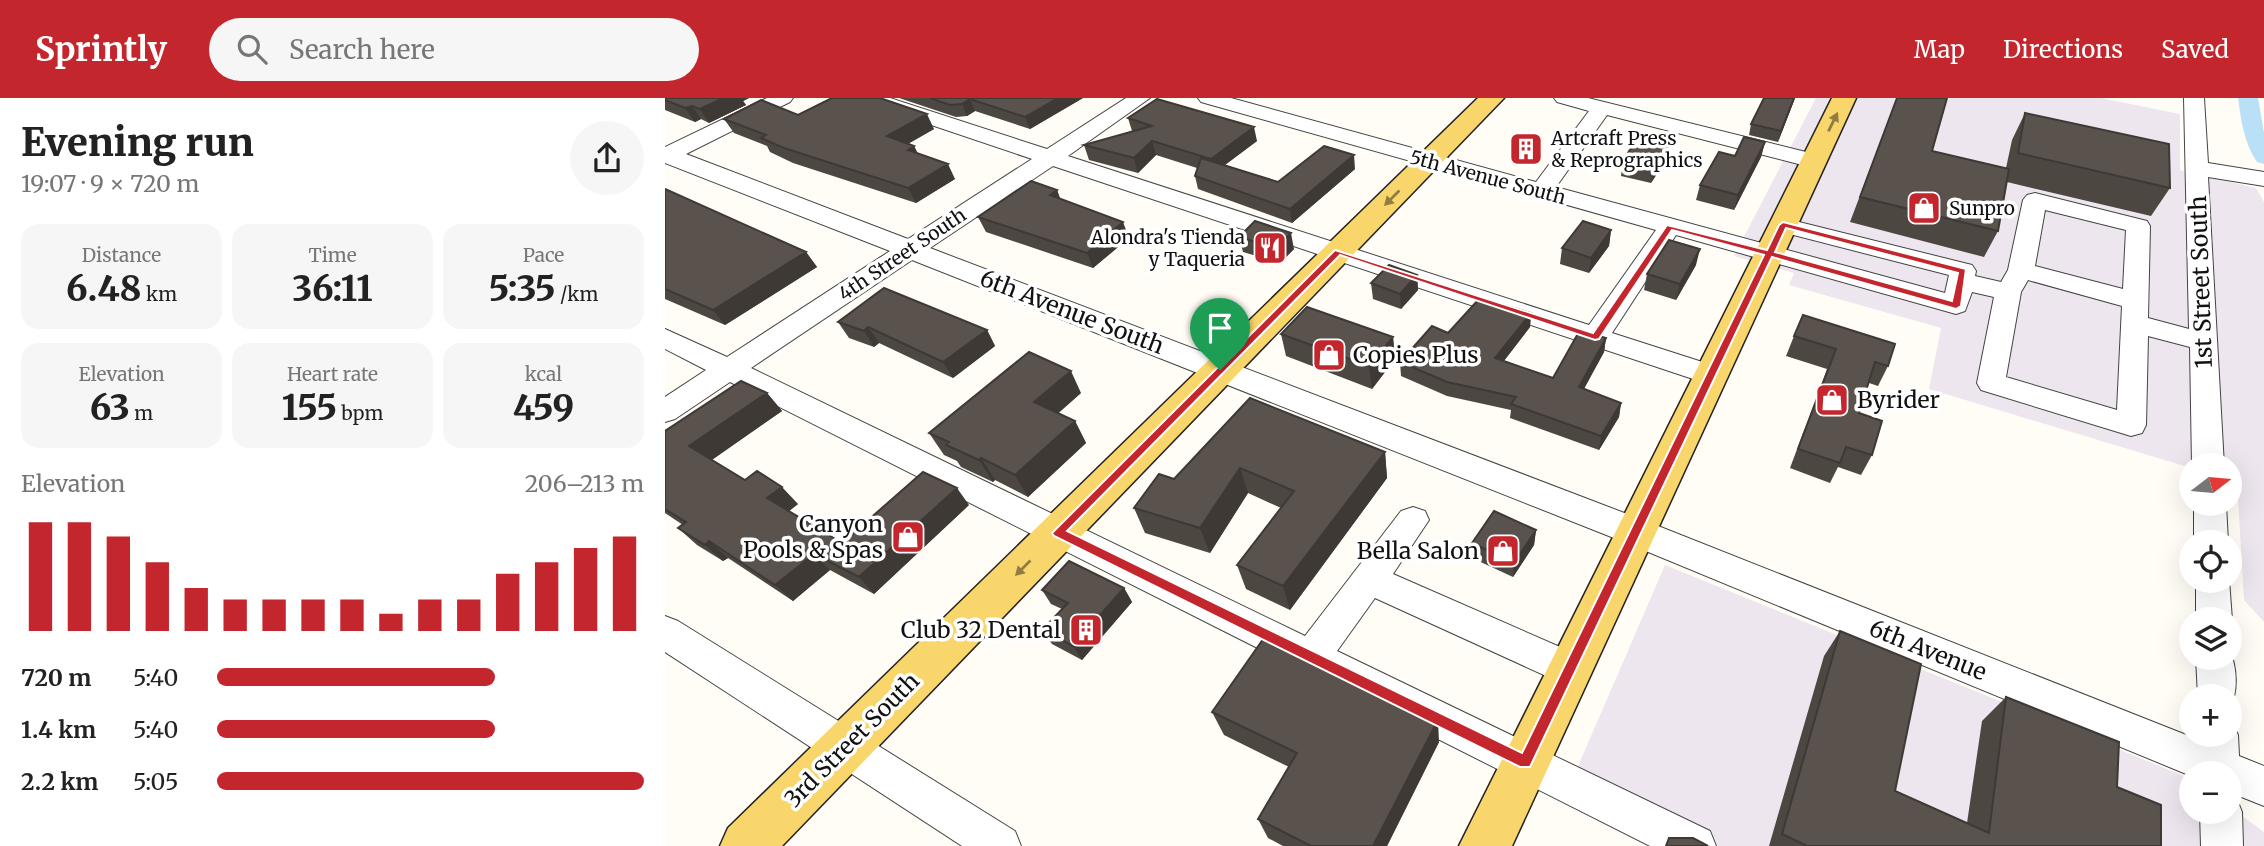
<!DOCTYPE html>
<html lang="en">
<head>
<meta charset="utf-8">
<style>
  body { margin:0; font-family:Merriweather,serif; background:#f6f6f6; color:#222; height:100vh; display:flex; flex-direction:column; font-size:26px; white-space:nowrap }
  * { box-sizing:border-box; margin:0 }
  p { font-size:23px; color:#767676 }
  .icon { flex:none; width:38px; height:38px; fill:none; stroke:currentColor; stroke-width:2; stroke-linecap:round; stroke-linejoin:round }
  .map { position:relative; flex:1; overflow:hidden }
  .details { display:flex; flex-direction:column; background:#fff; width:665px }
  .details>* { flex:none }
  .needle { width:46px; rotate:74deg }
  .tools { position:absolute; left:1514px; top:355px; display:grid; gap:14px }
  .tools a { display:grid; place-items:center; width:63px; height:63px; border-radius:50%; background:#fff; box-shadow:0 7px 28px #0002; font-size:35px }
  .pin { position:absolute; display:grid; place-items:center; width:60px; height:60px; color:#fff; margin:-72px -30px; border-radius:50% 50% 50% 0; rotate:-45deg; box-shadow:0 0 7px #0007 }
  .pin .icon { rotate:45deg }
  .round { display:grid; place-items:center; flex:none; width:74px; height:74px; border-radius:37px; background:#f6f6f6 }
  .summary { display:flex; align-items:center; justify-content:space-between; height:119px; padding:0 21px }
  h1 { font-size:38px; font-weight:800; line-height:52px }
  .figures { display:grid; grid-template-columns:repeat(3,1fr); gap:10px; height:119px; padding:7px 21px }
  .figures div { display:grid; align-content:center; border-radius:18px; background:#f6f6f6; text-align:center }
  .figures b { font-size:35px; font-weight:800 }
  .figures small { font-size:19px; font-weight:400 }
  .figures p { font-size:19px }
  .chart { height:196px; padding:14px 21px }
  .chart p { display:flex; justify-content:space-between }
  .chart svg { width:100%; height:126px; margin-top:7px; stroke:#c4262e; stroke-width:6 }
  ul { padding:0 21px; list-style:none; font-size:23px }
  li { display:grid; grid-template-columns:112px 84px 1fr; align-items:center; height:52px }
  li i { height:18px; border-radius:9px; background:#c4262e }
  header { display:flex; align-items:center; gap:42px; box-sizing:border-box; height:98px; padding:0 35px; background:#c4262e; color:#fff }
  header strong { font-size:33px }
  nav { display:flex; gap:38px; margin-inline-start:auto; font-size:24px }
  .search { width:490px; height:63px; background:#f6f6f6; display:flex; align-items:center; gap:18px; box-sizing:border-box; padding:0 24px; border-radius:38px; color:#767676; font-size:26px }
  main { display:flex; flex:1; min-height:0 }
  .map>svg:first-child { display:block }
</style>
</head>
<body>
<header>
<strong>Sprintly</strong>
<div class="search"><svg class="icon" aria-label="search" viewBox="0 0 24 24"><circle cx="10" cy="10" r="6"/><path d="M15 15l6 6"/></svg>Search here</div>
<nav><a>Map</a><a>Directions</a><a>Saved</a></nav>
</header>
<main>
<section class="details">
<div class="summary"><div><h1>Evening run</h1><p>19:07 · 9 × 720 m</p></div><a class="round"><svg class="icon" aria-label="share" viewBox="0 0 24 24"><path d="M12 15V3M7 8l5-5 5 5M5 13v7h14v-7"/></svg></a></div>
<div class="figures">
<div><p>Distance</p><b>6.48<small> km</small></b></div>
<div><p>Time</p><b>36:11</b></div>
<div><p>Pace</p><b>5:35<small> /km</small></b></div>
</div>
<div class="figures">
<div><p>Elevation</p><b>63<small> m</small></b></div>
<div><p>Heart rate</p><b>155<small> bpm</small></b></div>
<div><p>kcal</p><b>459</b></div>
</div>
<div class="chart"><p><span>Elevation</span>206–213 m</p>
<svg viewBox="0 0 160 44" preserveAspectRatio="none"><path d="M5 44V6M15 44V6M25 44V11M35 44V20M45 44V29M55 44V33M65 44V33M75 44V33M85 44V33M95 44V38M105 44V33M115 44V33M125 44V24M135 44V20M145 44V15M155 44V11"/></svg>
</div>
<ul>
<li><b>720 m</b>5:40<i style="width:65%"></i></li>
<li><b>1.4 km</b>5:40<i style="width:65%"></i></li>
<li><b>2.2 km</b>5:05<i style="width:100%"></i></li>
</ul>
</section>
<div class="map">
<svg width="1599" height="748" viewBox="0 0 1599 748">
  <rect width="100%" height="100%" fill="#fffdf5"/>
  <!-- industrial -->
  <path fill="#eee6ef" d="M1151,0H1436L1515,16V72L1591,90L1599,104V524L1579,502L1572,384L1565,381L1564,368L1526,370L1264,291L1276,230L1124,187L1129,175L1069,158Z
    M1000,467L1524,680L1526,714H1564L1565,709L1599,734V748H1023L904,689Z"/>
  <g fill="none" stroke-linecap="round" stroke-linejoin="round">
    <!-- canal -->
    <path fill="#b9e0f7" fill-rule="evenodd" d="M1573,0H1593L1599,35V66L1592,64C1579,45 1576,22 1573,0Z"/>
    <defs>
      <path id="minor" d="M102,0H128L125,4L21,56L243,141L367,61L198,4L195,0H225L382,51L461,0H485L403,58L924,227L991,132L536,4L533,0H566L871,84L924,13L892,4L889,0H923L1157,58L1160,63L1157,68L1149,70L942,17L891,89L1280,195L1284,177L1109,132L1106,127L1109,122L1118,120L1307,167L1311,173L1310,178L1336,184L1343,172L1358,102L1362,97L1370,95L1482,123L1485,128L1483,220L1524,231L1519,0H1539L1543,65L1599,74V88L1543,79L1559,368H1527L1525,249L1483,238L1481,327L1477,335L1466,338L1316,292L1312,285L1329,199L1307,194L1300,213L1291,216L1011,137L947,235L1056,270L1060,277L1056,284L1046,287L388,68L265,150L983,424L1534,642L1533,637H1564V623L1567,624L1573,637L1574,658L1599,668V708L1564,694V676H1526V678L959,444L247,162L86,270L640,538L736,413L748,409L760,413L764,422L728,476L918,559L924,571L918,583L905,588L892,583L710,500L672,553L1045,733L1051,748H985L65,284L10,321L0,324V299L41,272L0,251V231L62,259L225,153L0,65V49ZM1380,112L1461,132L1458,191L1370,168ZM1363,182L1457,208L1452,312L1341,279L1356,194Z
        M1529,406H1561L1563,444H1529Z
        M1564,481L1567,522L1564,527V522H1531V483Z
        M0,518L13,523L350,733L356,748H297L0,554Z
        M1564,551C1572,568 1574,595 1564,611V598H1533L1531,560H1564Z
        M1564,697L1571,699L1577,714L1578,748H1536L1535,714H1564Z"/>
      <path id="major" d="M813,0H839L117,748H55L63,730Z
        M1167,0H1191L847,748H794Z"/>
    </defs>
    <!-- minor casing -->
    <use href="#minor" stroke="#444" stroke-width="2"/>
    <!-- major casing -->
    <use href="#major" stroke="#222" stroke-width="3"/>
    <!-- minor -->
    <use href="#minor" fill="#fff" fill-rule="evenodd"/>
    <!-- major -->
    <use href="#major" fill="#f9d66b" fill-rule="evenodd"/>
  </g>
  <!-- wall -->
  <path fill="#4d4742" d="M0,0H84L78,3L81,7L44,25L36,21L30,24L0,12Z
    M234,0H418L365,31L310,13L302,18L291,19Z
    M1099,0H1130L1113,44L1084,37L1086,26Z
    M1232,0L1267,53L1341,70L1347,42L1360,15L1505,90L1486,118L1342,84L1333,133L1319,159L1185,124Z
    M133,17L269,31L243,46L249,48L252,55L290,81L251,105L128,65L105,54L102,48L69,35L59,21Z
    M463,20L592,43L560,67L613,84L690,71L627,125L533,91L530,78L532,70L491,57L473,75L424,62L419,47L467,33Z
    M1100,44L1096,59L1069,112L1031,102L1035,87L1070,58Z
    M1002,50L999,65L986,85L956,78L958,62Z
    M0,91L141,154L152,169L60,227L0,201Z
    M392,92L395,101L464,140L428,170L321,134L313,119Z
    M946,132L944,148L924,175L895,166L897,150Z
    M574,139L629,151L615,165L578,154Z
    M1031,167L1011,202L979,192L982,176Z
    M752,177L753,192L736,211L708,201L706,185Z
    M866,215L865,229L839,263L888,280L941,240L939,254L919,291L956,305L954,319L934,352L845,320L846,312L782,298L736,278L735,264L783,235Z
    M173,224L322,232L330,248L288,280L214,245L209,249L184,240Z
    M616,236L728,239L730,261L707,291L621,258Z
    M1129,238L1223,268L1213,288L1204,285L1194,315L1207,357L1196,377L1173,369L1165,385L1125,370L1162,271L1121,258Z
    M102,295L117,313L47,362L80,382L133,406L124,413L177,445L304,407L209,496L165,472L128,503L63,460L58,463L32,447L13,430L18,427L0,415V333Z
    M416,295L393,315L410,323L421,345L363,399L330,382L328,384L296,369L292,363L279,357L264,335Z
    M585,300L720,354L722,380L625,512L581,491L572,467L616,410L583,395L545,455L480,435L469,410L509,381Z
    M871,432L869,447L848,479L807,460V445Z
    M459,490L467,504L417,562L387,546L377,532L397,511L386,506L377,492Z
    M1175,533L1230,693L1302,725L1317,623L1341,599L1452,689L1496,748H1104L1159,558Z
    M547,614L774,644L722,748H618L603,740L593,721L624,669L559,637Z"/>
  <!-- shaded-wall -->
  <path fill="#3f3936" d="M58,0H84L78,3L81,7L44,25L35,11Z
    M393,0H418L365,31L360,19Z
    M1129,0H1130L1113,44L1116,33Z
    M305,1L310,13L302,18L297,6Z
    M27,8L36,21L30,24L20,10Z
    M262,16L269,31L230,53L222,38Z
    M589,29L592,43L549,75L546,61Z
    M487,43L491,57L473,75L469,60Z
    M1100,44L1096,59L1069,112L1073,97Z
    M249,48L257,63L243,52Z
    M1002,50L999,65L986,85L989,70Z
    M689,57L690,71L627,125L625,111Z
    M283,66L290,81L251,105L243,90Z
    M392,92L398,108L385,97Z
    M458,124L464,140L428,170L422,155Z
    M946,132L944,148L924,175L926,160Z
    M626,135L629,151L615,165L612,150Z
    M1035,151L1031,167L1011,202L1015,186Z
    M141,154L152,169L60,227L48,212Z
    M752,177L753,192L736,211L735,196Z
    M866,215L865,229L830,274V260Z
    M203,229L214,245L209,249L199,233Z
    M322,232L330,248L288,280L278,264Z
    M728,239L730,261L707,291L704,268Z
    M941,240L939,254L912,303L914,289Z
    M406,273L416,295L380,327L369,304Z
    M102,295L117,313L42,365L24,348Z
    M956,305L954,319L934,352L936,338Z
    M410,323L421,345L363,399L350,377Z
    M720,354L722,380L625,512L618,488Z
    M316,360L330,382L328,384L314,362Z
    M575,370L583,395L545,455L535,430Z
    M117,389L133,406L119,417L102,400Z
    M292,390L304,407L209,496L194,479Z
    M871,432L869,447L848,479L849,465Z
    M44,443L63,460L58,463L40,447Z
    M149,456L165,472L128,503L110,487Z
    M459,490L467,504L417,562L408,548Z
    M773,622L774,644L722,748H708Z"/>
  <!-- building -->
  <path fill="#5a524d" stroke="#3f3936" stroke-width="2" d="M0,0H58L35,11L27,8L20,10L0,2Z
    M167,0H215L262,16L222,38L249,48L243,52L283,66L243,90L119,50L96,40L101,37L59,21L96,2L133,17Z
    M265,0H393L360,19L305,1L297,6L285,7Z
    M1099,0H1129L1116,33L1086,26Z
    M1232,0H1282L1267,53L1344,71L1333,133L1195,99Z
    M492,1L589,29L546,61L487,43L469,60L419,47L487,28L463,20Z
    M1360,15L1504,46L1505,90L1353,55Z
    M1079,39L1100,44L1073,97L1035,87L1054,54L1070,58Z
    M972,42L1002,50L989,70L958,62Z
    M659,48L689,57L625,111L530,78L536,60L613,84Z
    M366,83L392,92L385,97L458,124L422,155L313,119Z
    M0,91L141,154L48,212L0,191Z
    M590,123L626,135L612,150L574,139Z
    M918,123L946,132L926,160L897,150Z
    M1004,142L1035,151L1015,186L982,176Z
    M724,167L752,177L735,196L706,185Z
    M219,190L322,232L278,264L203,229L199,233L173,224Z
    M815,200L866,215L830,260L888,280L915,232L941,240L914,289L956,305L936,338L846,306L851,299L782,284L735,264L767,228L783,235Z
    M642,209L728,239L704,268L616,236Z
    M1138,217L1230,246L1223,268L1210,264L1194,315L1217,323L1207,357L1181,349L1175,365L1133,351L1171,251L1129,238Z
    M364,254L406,273L369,304L410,323L350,377L316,360L314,362L281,347L284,344L264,335Z
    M76,283L102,295L24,348L80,382L92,373L117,389L102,400L177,445L258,374L292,390L194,479L149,456L110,487L44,443L40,447L13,430L21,424L0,411V333Z
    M585,300L720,354L618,488L572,467L629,393L575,370L535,430L469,410L494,376L509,381Z
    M829,413L871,432L849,465L807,445Z
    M404,463L459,490L408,548L377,532L403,505L377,492Z
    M1175,533L1256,566L1230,693L1324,735L1341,599L1454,644L1452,689L1496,707V748H1142L1117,736Z
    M601,537L773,622L708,748H646L593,721L632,655L547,614Z
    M1004,740H1028L1043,748H1001Z"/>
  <!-- one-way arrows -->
  <defs><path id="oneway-solid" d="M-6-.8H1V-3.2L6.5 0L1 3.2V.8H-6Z" transform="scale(1.75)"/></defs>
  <g fill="#917d42">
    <use href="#oneway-solid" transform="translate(1168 24) rotate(-64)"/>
    <use href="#oneway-solid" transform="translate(727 100) rotate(135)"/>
    <use href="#oneway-solid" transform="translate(358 470) rotate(135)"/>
  </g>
  <!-- route -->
  <path fill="#c4262e" stroke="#fff" stroke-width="2" fill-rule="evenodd" d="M1118,124L1301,171L1296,208L1291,211L1107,159L865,669H855L389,438L387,435L670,152L928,235L1002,127L1102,152L1114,127ZM1121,130L1293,175L1287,203L1110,154ZM1007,132L1099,157L857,655L402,433L675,157L930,242L934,241Z"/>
  <!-- icons -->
  <defs>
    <symbol id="building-square" viewBox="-11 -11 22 22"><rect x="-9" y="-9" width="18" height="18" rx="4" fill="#c4262e" stroke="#fff"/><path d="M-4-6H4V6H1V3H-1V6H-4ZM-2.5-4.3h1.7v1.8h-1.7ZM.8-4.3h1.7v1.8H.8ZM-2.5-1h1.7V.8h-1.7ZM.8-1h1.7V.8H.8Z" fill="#fff"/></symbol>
    <symbol id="shop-square" viewBox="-11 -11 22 22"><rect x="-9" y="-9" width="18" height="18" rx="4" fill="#c4262e" stroke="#fff"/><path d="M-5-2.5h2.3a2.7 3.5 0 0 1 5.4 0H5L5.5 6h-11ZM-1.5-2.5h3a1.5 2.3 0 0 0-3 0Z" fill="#fff"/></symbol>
    <symbol id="restaurant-square" viewBox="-11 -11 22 22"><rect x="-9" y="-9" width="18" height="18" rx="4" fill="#c4262e" stroke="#fff"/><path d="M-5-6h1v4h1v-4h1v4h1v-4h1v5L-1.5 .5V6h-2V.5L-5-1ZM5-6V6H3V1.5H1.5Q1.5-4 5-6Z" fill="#fff"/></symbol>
  </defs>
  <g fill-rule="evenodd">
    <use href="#building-square" x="842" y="32" width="38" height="38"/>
    <use href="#shop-square" x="1240" y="91" width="38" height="38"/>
    <use href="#restaurant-square" x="586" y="131" width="38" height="38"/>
    <use href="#shop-square" x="645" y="238" width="38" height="38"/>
    <use href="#shop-square" x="1148" y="283" width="38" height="38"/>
    <use href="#shop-square" x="224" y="420" width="38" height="38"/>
    <use href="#shop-square" x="819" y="434" width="38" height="38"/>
    <use href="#building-square" x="402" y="513" width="38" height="38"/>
  </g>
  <g text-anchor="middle" stroke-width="7" stroke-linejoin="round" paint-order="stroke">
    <!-- far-poi labels -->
    <g font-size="19" fill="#111" stroke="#fff" text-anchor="start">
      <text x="886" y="47">Artcraft Press<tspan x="886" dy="22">&amp; Reprographics</tspan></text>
      <text x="1284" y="117">Sunpro</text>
      <text x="580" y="146" text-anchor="end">Alondra's Tienda<tspan x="580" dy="22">y Taqueria</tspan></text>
    </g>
    <!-- far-street labels -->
    <g font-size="19" fill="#111" stroke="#fff">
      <text transform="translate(823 79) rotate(15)" y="7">5th Avenue South</text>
      <text transform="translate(237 156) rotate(-34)" y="7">4th Street South</text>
    </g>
    <!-- street labels -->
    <g font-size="23" fill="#111" stroke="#fff">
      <text transform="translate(1536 184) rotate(-92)" y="8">1st Street South</text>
      <text transform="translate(407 214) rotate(21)" y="8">6th Avenue South</text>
      <text transform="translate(1263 552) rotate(22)" y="8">6th Avenue</text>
      <text transform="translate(187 642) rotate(-45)" y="8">3rd Street South</text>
    </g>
    <!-- poi labels -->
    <g font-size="23" fill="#111" stroke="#fff" text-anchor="end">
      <text x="688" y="265" text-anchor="start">Copies Plus</text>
      <text x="1192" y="310" text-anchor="start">Byrider</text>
      <text x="218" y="434">Canyon<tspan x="218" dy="26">Pools &amp; Spas</tspan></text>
      <text x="814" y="461">Bella Salon</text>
      <text x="396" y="540">Club 32 Dental</text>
    </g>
  </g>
</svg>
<div class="tools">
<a><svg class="needle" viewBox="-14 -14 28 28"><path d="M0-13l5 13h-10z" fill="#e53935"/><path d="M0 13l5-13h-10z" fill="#767676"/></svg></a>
<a><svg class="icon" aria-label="locate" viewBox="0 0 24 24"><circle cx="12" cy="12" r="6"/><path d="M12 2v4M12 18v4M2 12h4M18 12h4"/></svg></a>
<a><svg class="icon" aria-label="layers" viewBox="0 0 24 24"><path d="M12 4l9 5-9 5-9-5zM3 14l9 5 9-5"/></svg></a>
<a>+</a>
<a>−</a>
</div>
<div class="pin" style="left:555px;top:272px;background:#1e9e55"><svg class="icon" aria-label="arrive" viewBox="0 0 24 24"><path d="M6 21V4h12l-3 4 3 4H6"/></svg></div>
</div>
</main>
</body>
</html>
